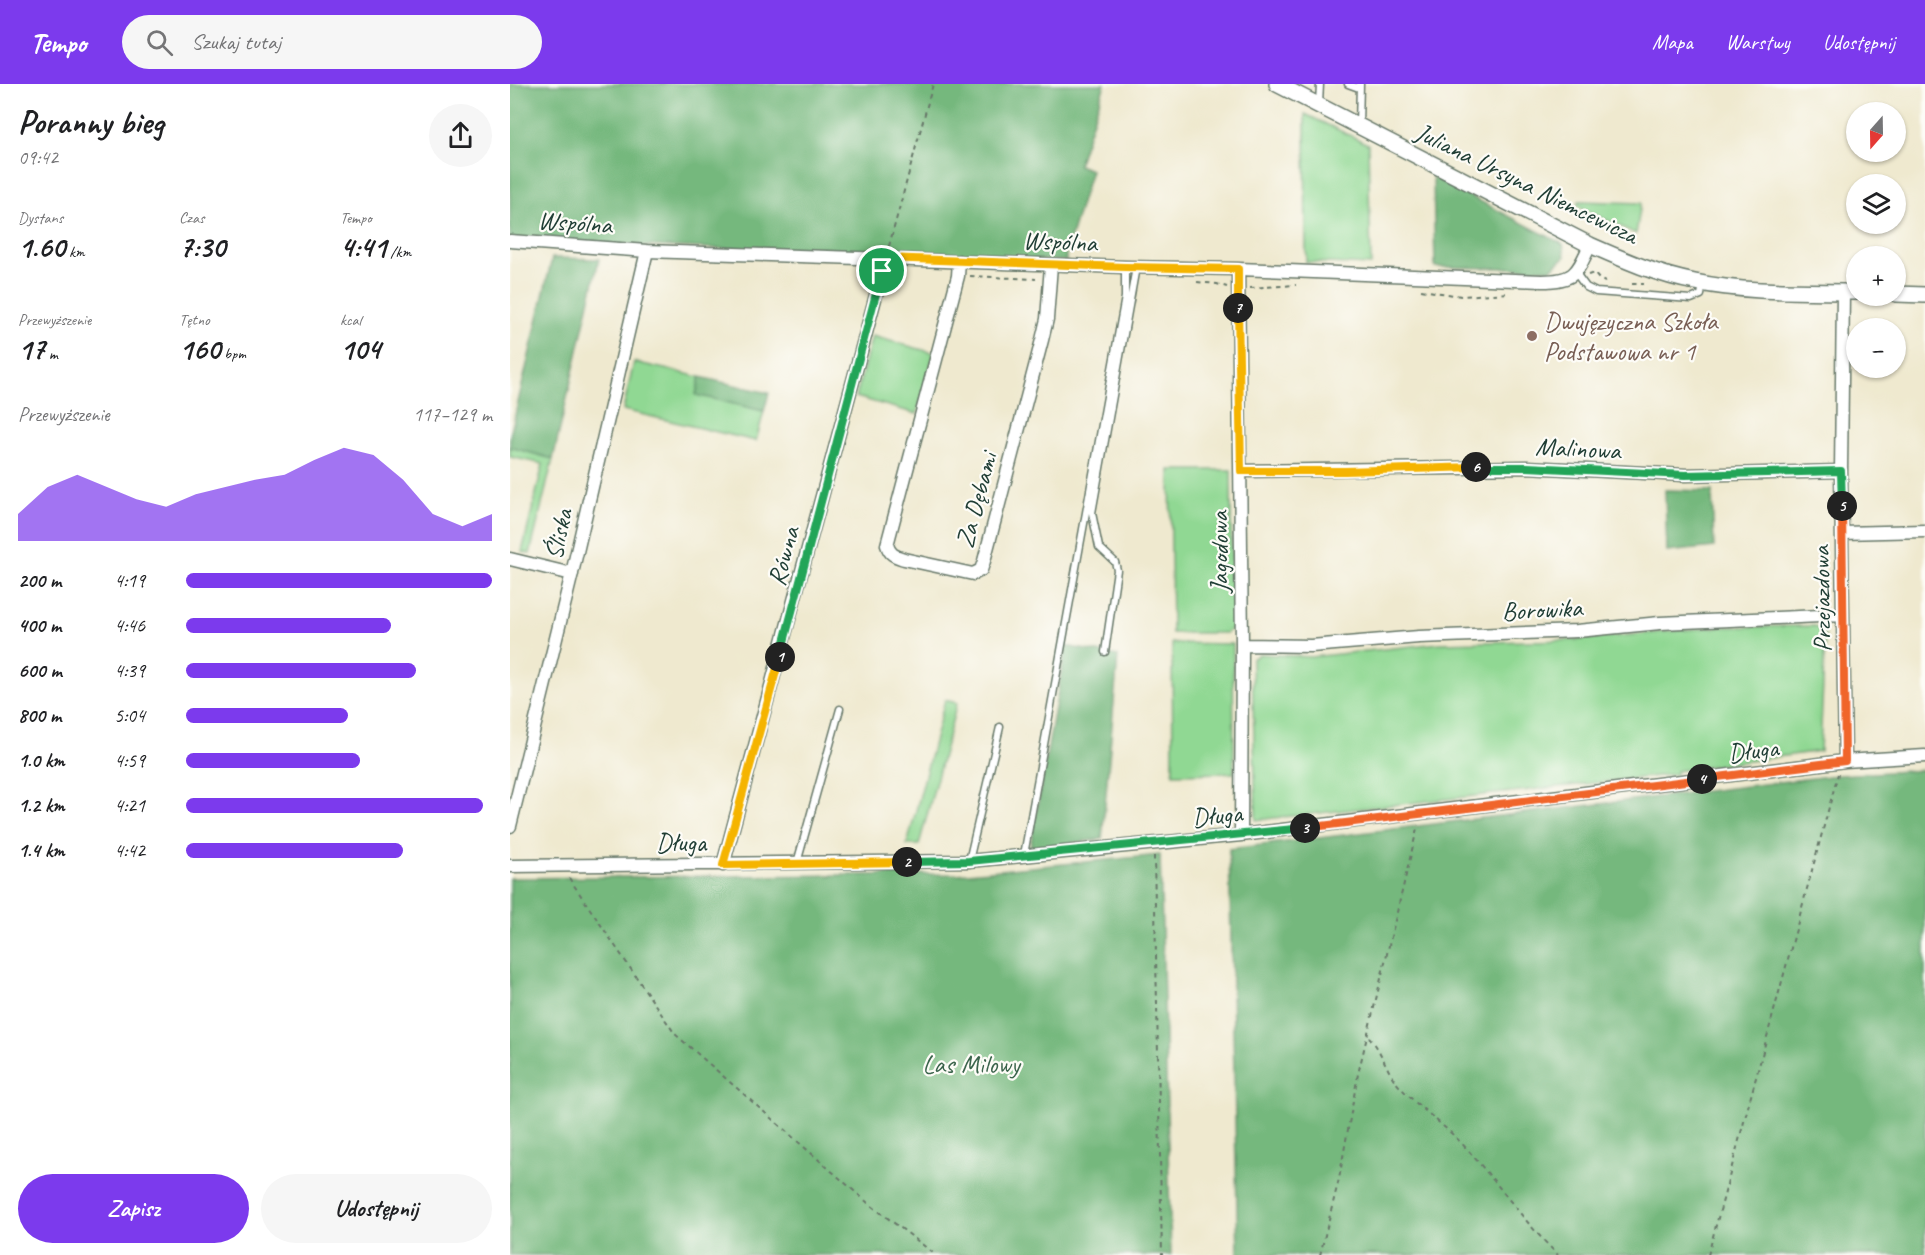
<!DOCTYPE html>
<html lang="pl">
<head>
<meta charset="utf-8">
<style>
  body { margin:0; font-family:Caveat,sans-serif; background:#f6f6f6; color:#202124; height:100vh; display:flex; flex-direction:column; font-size:22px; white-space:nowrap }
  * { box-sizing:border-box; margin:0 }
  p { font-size:20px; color:#757577 }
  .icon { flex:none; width:33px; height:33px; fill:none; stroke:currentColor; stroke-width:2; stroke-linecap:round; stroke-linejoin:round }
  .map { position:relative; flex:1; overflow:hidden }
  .panel { display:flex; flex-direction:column; background:#fff; width:510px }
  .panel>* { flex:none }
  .needle { width:39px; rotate:200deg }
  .fabs { position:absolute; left:1336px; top:18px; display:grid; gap:12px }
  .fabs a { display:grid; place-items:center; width:60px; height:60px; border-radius:50%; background:#fff; box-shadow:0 2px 4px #0004; font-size:30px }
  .pin { position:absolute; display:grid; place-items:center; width:51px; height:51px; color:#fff; margin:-26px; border:3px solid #fff; border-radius:50%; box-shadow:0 2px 6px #0007 }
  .km { position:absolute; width:30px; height:30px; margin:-15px; border-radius:50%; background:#222; color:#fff; font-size:16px; line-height:30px; text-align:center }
  .round { display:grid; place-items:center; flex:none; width:63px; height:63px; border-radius:32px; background:#f6f6f6 }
  .headline { display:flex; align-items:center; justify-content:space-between; height:102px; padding:0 18px }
  h1 { font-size:33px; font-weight:700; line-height:45px }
  .stats { display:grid; grid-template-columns:repeat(3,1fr); gap:9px; height:102px; padding:6px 18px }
  .stats div { display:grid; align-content:center }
  .stats b { font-size:30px; font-weight:700 }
  .stats small { font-size:16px; font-weight:400 }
  .stats p { font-size:16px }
  .chart { height:168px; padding:12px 18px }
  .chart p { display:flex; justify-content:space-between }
  .chart svg { width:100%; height:108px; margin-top:6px; fill:#7c3aed; opacity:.7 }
  .button { display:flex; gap:12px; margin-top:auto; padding:12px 18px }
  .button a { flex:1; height:69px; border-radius:36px; background:#7c3aed; color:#fff; font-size:24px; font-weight:700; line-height:69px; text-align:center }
  .button a+a { background:#f6f6f6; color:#202124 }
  ul { padding:0 18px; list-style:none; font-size:20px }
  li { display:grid; grid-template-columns:96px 72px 1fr; align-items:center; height:45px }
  li i { height:15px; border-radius:8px; background:#7c3aed }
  header { display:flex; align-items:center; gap:36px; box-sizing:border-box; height:84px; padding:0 30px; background:#7c3aed; color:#fff }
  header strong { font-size:28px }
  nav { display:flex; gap:33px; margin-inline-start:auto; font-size:21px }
  .search { width:420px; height:54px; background:#f6f6f6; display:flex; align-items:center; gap:15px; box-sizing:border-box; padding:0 21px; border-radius:33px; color:#757577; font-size:22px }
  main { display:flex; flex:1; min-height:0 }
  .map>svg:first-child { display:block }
</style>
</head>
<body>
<header>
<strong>Tempo</strong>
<div class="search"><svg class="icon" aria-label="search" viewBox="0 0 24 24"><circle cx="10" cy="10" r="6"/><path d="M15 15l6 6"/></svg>Szukaj tutaj</div>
<nav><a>Mapa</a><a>Warstwy</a><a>Udostępnij</a></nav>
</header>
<main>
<section class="panel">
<div class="headline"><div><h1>Poranny bieg</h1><p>09:42</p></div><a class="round"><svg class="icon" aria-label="share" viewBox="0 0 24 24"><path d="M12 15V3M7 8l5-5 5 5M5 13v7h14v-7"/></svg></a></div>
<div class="stats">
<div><p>Dystans</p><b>1.60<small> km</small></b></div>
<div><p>Czas</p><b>7:30</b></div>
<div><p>Tempo</p><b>4:41<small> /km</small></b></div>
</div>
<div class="stats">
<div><p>Przewyższenie</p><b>17<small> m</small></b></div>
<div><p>Tętno</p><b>160<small> bpm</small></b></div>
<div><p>kcal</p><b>104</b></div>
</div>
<div class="chart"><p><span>Przewyższenie</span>117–129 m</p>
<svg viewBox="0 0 160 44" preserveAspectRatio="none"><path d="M0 44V33L10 22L20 17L30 22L40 27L50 30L60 25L70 22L80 19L90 17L100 11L110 6L120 9L130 19L140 33L150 38L160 33V44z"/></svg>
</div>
<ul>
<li><b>200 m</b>4:19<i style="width:100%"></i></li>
<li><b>400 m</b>4:46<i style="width:67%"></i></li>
<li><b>600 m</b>4:39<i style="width:75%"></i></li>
<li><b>800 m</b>5:04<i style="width:53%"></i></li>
<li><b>1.0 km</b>4:59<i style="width:57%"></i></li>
<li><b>1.2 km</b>4:21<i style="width:97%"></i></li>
<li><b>1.4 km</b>4:42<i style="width:71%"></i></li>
</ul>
<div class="button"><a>Zapisz</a><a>Udostępnij</a></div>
</section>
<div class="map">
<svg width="1415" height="1171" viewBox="0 0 1415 1171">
  <rect width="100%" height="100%" fill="#fdfcf7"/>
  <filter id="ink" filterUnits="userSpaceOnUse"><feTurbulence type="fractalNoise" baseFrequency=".0167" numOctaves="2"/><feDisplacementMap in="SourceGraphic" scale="12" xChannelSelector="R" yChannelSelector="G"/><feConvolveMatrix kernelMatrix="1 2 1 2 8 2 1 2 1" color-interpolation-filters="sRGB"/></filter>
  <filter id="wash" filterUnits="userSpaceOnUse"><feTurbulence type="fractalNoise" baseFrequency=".008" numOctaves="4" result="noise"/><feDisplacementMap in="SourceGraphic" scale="24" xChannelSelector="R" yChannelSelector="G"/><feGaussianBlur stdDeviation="1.35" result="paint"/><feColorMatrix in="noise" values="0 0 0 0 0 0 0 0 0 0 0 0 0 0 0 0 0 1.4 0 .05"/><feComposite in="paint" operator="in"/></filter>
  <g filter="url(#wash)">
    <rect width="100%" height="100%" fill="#efe9cf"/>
    <!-- green -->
    <path fill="#90d893" stroke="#588a64" stroke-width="1.5" d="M795,30L858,60L861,181L796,178Z
      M1069,117L1131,119L1126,150L1067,122Z
      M362,252L424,269L407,330L346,313Z
      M124,278L190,293L186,311L254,327L246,357L113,326Z
      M0,363L43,375L20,470L12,468L33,380L0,373Z
      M660,386H721L722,544L716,549H662Z
      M1305,542L1315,551L1310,667L1166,687V690L746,736L742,575L750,570L801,573L930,559L1066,556L1207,543Z
      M662,559L723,560L724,689L663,690Z
      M435,616L447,619L409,761H397Z"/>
    <!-- forest -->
    <path fill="#74b87d" stroke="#4a7a58" stroke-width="1.5" d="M0,0H595L568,81L581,86L556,169V177L0,157Z
      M923,93L1053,160L1055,173L1041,185L925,183Z
      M42,174L89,175L43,375L0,363V352Z
      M190,293L259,309L254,327L186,311Z
      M1155,406L1202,407L1204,463L1157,468Z
      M556,562L608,572L592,755L520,764Z
      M1415,686V1171H728L719,765L1328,691Z
      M650,771L661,1171H0V794L447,790Z"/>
  </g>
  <g filter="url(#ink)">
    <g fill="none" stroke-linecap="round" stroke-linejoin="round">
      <defs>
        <path id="service" d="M838,0L849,4
          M809,20L810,0
          M849,41L850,0
          M1065,188L1076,203L1086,208L1181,215L1191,211L1193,200
          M595,568L607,486L605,478L589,463L582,429L626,183
          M514,771L615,213V183
          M459,777L490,643
          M287,779L330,625"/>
        <path id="minor" d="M0,157L137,167L615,183L728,185L1032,197C1065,197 1067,189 1080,161
          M449,177L448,192L377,461C380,471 385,472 394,475L463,490L471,486L474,477L532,256L537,235L541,181
          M728,185L732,561L731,751
          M1333,208L1331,387L1335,677
          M731,387L1017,383L1175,391L1331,387
          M1332,449L1415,447
          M0,475L62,490
          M732,561L801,562L909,553L1067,547L1150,539L1333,531
          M0,742L63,485L137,167
          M213,781L376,174
          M0,782L459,777L731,751L1335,677L1415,672"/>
        <path id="tertiary" d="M767,0L1080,161C1114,176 1148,191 1185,198C1238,209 1293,207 1347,208
          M1386,210L1415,211"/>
      </defs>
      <!-- service casing -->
      <use href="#service" stroke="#68796a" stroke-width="9"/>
      <!-- minor casing -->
      <use href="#minor" stroke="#68796a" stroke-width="15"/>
      <!-- tertiary casing -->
      <use href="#tertiary" stroke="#68796a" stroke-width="18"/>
      <!-- path -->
      <path stroke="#68796a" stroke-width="2" stroke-dasharray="4.5 4.5" stroke-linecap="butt" d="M379,162L423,0
        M1078,191L1084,189L1089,195L1095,198
        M460,192L526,195
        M687,198L707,200L717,203
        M1122,200H1134
        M740,204L786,201
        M911,206L951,212L998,209
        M644,772L652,1171
        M59,794L165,950L358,1119L426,1171
        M859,953C873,968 876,988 890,1003C910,1025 935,1041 955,1063C987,1098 1014,1138 1048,1171
        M810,1171L829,1095L848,990L908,741
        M1198,1171L1328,690"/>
      <!-- service -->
      <use href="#service" stroke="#fff" stroke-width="6"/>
      <!-- minor -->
      <use href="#minor" stroke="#fff" stroke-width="12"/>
      <!-- tertiary -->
      <use href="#tertiary" stroke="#fff" stroke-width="15"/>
    </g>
  </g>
  <g fill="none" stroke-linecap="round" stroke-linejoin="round" filter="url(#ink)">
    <defs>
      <path id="split-1" d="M270,573L372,187"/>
      <path id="split-2" d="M270,573L213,781L397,778"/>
      <path id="split-3" d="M397,778L459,777L795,744"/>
      <path id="split-4" d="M795,744L1192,695"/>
      <path id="split-5" d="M1192,695L1335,677L1332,422"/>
      <path id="split-6" d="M966,383H1017L1175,391L1331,387L1332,422"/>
      <path id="split-7" d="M728,224L731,387H835L966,383"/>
      <path id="split-8" d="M372,187L376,174L615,183L728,185V224"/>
    </defs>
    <!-- split-1 casing -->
    <use href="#split-1" stroke="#fff" stroke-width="12"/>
    <!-- split-2 casing -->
    <use href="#split-2" stroke="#fff" stroke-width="12"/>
    <!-- split-3 casing -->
    <use href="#split-3" stroke="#fff" stroke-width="12"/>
    <!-- split-4 casing -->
    <use href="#split-4" stroke="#fff" stroke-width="12"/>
    <!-- split-5 casing -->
    <use href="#split-5" stroke="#fff" stroke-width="12"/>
    <!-- split-6 casing -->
    <use href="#split-6" stroke="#fff" stroke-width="12"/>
    <!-- split-7 casing -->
    <use href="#split-7" stroke="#fff" stroke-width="12"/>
    <!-- split-8 casing -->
    <use href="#split-8" stroke="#fff" stroke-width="12"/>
    <!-- split-1 -->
    <use href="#split-1" stroke="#22a559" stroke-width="8"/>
    <!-- split-2 -->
    <use href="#split-2" stroke="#f5b400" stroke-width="8"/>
    <!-- split-3 -->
    <use href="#split-3" stroke="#22a559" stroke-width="8"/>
    <!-- split-4 -->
    <use href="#split-4" stroke="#f0652b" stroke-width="8"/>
    <!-- split-5 -->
    <use href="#split-5" stroke="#f0652b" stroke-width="8"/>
    <!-- split-6 -->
    <use href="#split-6" stroke="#22a559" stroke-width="8"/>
    <!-- split-7 -->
    <use href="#split-7" stroke="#f5b400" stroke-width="8"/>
    <!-- split-8 -->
    <use href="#split-8" stroke="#f5b400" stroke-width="8"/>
  </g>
  <!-- markers -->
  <circle fill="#8d6e63" stroke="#fdfcf7" stroke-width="2" cx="1022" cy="252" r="6"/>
  <g text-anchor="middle" stroke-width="4.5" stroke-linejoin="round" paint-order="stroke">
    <!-- street labels -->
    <g font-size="26" fill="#1f3d34" stroke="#fdfcf7">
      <text transform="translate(1017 99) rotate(26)" y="9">Juliana Ursyna Niemcewicza</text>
      <text transform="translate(65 138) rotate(4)" y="9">Wspólna</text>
      <text transform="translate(550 157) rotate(2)" y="9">Wspólna</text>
      <text transform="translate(1068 364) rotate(3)" y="9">Malinowa</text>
      <text transform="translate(466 416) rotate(-75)" y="9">Za Dębami</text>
      <text transform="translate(48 450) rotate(-77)" y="9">Śliska</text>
      <text transform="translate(709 468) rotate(-90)" y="9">Jagodowa</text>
      <text transform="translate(273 472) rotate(-75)" y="9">Równa</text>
      <text transform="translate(1311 515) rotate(-91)" y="9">Przejazdowa</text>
      <text transform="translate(1032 525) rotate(-3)" y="9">Borowika</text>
      <text transform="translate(1243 666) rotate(-7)" y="9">Długa</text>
      <text transform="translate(707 731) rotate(-6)" y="9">Długa</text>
      <text x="171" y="767">Długa</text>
    </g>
    <!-- education labels -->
    <g font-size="26" fill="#785e54" stroke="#fdfcf7" text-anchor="start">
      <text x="1034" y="246">Dwujęzyczna Szkoła<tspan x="1034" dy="30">Podstawowa nr 1</tspan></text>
    </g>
    <!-- park labels -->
    <g font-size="26" fill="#3b644c" stroke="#fdfcf7">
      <text x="461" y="989">Las Milowy</text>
    </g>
  </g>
</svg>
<div class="fabs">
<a><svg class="needle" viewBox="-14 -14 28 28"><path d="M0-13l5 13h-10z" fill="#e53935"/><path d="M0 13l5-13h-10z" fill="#757577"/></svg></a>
<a><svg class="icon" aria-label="layers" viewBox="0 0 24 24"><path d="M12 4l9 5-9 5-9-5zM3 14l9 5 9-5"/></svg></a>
<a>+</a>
<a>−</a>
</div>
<div class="pin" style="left:372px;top:187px;background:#1e9e55"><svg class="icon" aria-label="arrive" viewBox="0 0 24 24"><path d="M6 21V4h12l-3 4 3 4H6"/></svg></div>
<b class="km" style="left:270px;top:573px">1</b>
<b class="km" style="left:397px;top:778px">2</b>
<b class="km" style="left:795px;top:744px">3</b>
<b class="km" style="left:1192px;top:695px">4</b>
<b class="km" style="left:1332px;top:422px">5</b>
<b class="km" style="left:966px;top:383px">6</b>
<b class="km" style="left:728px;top:224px">7</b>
</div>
</main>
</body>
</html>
